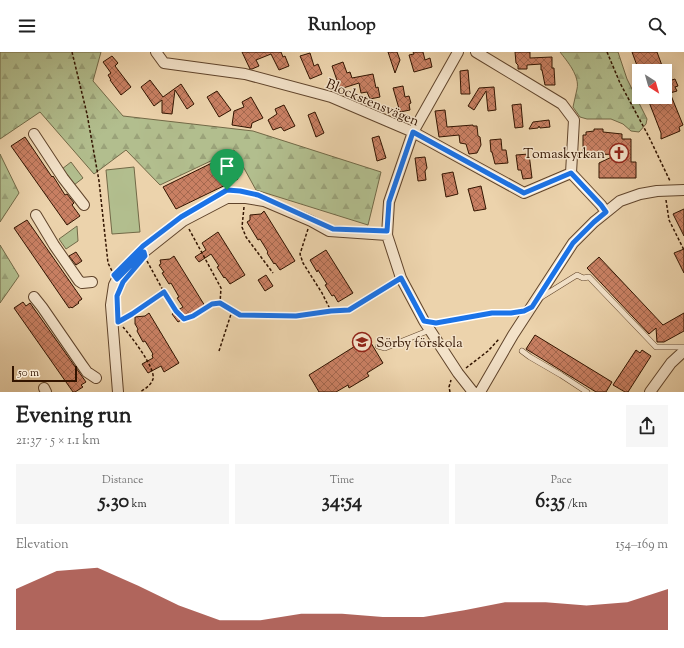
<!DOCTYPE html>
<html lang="en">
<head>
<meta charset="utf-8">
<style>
  body { margin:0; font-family:"Sorts Mill Goudy",serif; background:#f6f6f6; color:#222; height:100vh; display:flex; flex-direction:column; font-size:15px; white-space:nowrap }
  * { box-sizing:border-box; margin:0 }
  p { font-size:13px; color:#767676 }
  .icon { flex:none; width:22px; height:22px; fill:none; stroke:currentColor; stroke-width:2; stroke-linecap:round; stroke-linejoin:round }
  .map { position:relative; height:340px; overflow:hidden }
  .details { display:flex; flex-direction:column; background:#fff; flex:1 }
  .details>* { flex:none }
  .needle { width:26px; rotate:143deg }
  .controls { position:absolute; left:632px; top:12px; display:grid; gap:8px }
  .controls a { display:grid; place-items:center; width:40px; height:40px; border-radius:0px; background:#fff; box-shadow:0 2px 10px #0003; font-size:20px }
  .scale { position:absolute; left:12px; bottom:10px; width:65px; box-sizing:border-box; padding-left:4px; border:2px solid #321400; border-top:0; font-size:11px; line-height:14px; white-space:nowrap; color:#321400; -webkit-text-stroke:3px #f3e2c9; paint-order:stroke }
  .pin { position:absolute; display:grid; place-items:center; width:34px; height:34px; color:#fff; margin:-41px -17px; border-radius:50% 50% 50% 0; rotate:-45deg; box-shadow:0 0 4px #0007 }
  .pin .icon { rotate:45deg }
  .round { display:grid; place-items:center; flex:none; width:42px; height:42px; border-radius:0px; background:#f6f6f6 }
  .summary { display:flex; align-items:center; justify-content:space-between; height:68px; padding:0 16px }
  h1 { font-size:22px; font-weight:700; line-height:30px }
  .stats { display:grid; grid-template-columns:repeat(3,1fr); gap:6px; height:68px; padding:4px 16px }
  .stats div { display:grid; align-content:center; border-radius:0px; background:#f6f6f6; text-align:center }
  .stats b { font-size:20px; font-weight:700 }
  .stats small { font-size:11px; font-weight:400 }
  .stats p { font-size:11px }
  .chart { height:112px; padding:8px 16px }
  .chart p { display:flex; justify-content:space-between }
  .chart svg { width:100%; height:72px; margin-top:4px; fill:#8f2418; opacity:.7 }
  header { display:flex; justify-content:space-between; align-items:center; height:52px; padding:0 16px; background:#fff; font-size:18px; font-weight:700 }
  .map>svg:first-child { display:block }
</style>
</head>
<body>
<header><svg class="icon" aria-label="menu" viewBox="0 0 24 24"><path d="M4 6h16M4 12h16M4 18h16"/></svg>Runloop<svg class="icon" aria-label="search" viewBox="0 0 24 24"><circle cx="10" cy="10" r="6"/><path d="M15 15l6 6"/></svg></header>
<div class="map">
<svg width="684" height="340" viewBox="0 0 684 340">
  <defs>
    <pattern id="forest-firs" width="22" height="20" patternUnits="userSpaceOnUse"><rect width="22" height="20" fill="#b2be8e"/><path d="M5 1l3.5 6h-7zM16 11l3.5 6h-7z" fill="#9aa279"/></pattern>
    <pattern id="building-cross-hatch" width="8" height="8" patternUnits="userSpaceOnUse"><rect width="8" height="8" fill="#c98063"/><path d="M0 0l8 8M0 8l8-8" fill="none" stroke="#a4684f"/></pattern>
  </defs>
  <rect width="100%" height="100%" fill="#ecd3ac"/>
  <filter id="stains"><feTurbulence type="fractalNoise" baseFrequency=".005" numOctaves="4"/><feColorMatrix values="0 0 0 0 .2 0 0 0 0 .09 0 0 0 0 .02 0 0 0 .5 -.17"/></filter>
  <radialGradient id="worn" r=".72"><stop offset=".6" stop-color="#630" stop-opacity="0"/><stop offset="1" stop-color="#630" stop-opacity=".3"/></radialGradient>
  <!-- forest -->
  <path fill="url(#forest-firs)" stroke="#726947" d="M0,0H101L93,29L123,64L253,79L381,120L368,173L256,138L234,98L160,133L126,98L94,122L40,60L0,87Z
    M560,0H618L627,27L647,67L646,72L639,80L631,79L623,72L611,67H587L580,65L573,55C574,49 576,43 577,37C580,24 567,9 560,0Z
    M0,102L19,141L0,170Z
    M0,193L19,224L0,251Z"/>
  <!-- park -->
  <path fill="#b2be8e" stroke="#726947" d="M71,110L83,126L74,133L62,117Z
    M134,115L140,180L112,182L106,118Z
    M77,174L78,189L66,197L59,187Z"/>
  <!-- building -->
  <path fill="url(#building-cross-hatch)" stroke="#321400" d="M242,0H281L283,5L285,4L289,14L279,18L271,2L256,8L259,14L252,17H250Z
    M388,0H397L400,8L395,21Z
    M413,0H423L425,8L430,6L432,15L414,20L409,3L414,2Z
    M515,0H530V6L552,5V16H554L555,33H545L542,18H541V12L527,13V17H518V13L516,11Z
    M632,0H657L664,19H639Z
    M310,1L314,14L318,12L322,22L310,27L300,4Z
    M112,4L118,11L115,14L131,35L121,43L110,28H111L108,23L111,21L103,10Z
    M343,10L347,21L350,20L352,26L373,22L376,36L378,35L380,45L370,47L367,40L361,41L359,31L340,37L332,14Z
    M468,18L470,42H461L460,19Z
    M671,26L672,28L675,27L678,34L675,35L677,39L670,41L683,73L679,75L680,79L661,87V81L649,50L651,49L650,45H665V29Z
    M150,28L163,45L181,32L194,52L187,57L175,38L172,62L162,61V48L154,54L141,35Z
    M403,34L405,45L409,44L411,51L409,52L410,58L400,60L393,36Z
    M494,35L496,58L488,59L486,39L474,58L468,54L479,36Z
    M217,39L231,58L219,65L207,45Z
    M251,45L263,66L252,71L251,76L232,73L234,59L244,55L242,50Z
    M521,52L523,75L515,76L512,53Z
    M284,53L295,74L284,79L281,75L273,78L268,68L277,62L275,57Z
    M445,58L447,75L473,73V74H477L478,84L480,85L481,93L477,101L469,102L466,92L460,91L459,83L439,85L435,59Z
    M315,60L324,81L316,85L308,63Z
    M549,68L550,75L540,76L539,74L538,76L529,77L533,70Z
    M594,77H603V80L622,82V87H631V110H636V126H599V111L618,102L583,103V83H586V80L594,79Z
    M379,84L386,106L377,109L372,86Z
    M25,85L52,125L53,124L65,143L67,142L74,151L72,153L80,164L67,173L11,94Z
    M501,87L502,98H506L508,111L495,112L492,100H491L490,88Z
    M529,102L532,126L523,127L521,118H518L516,103Z
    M425,105L427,116L425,119L426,128L418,129L415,106Z
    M222,106L230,122L235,120L238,127L176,157L163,135Z
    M453,120L458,142L446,145L442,122Z
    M481,134L486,157L474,159L468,137Z
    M684,157V184L673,162Z
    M264,159L295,209L280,218L275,211L274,212L267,201L268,200L260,187L258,188L247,170L250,168V163L261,162Z
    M27,168L82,247L78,250L79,251L72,256L71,255L69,256L14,176Z
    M218,180L245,223L230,232L225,225L224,226L217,215L219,214L211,202L199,210L195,205L206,198L202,191Z
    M684,197V221L674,201Z
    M326,198L353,241L338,250L334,243L332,244L325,233L327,232L318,218L317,220L310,208Z
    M76,200L82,209L76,213L69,204Z
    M174,204L205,254L178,270L172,262L183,255L177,246L179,245L171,231L169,232L162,221L164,220L159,213L161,212L160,208L170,207Z
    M599,205L663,273L684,261V279L664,290H657L656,276L649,282L587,216Z
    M266,223L273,234L265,239L258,228Z
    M23,250L26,254L30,251L86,330L81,333L83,335L75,340H73L14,256Z
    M149,261L179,311L164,320L161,314L148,321L142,312L153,306L152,303L153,302L145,289L143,290L137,279L138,277L135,272V265L145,264Z
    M535,283L612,330L606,340H596L526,297Z
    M368,286L383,311L367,321L369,324L349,336L348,333L336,340H319L309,323Z
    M636,298L640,301L642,298L651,304L628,340H625L613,333Z"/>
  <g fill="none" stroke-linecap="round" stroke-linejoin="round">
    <defs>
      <path id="lane" d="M540,246L577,223L583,226L589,225L656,295H684
        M378,294L385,296L430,278
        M522,299L530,305L561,323L587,340"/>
      <path id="street" d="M156,0L164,11L245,22L331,45L413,80L524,141L571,121
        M458,0L413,80L389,150L387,183L401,226L424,269L458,321L473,340
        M476,0L562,52L574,68L571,121L601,153L606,160
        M34,82L63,126L84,153
        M36,163L54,193L79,229L82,231L92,230
        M34,245L42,255L82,313L87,320L96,326
        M44,336L46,340
        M118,340L111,253L114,233L117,227L144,200L183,169L227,146H246L264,149L311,169L329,179L387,183
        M480,340L513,283L573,191L594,170L620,149L640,142L657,139L684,138
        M650,340L671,311L684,299"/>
    </defs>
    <!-- lane casing -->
    <use href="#lane" stroke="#60442b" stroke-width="6"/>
    <!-- street casing -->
    <use href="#street" stroke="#60442b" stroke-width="12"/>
    <!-- path -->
    <path stroke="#321400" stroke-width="1.5" stroke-dasharray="3 2" stroke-linecap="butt" d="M72,0L87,62L99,129L108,211L112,219
      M607,0L620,31L649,85L670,129
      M666,148L669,168L684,198
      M244,155L242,175L246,185L273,221
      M189,177L221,236L220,251L240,263L296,264L331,259L349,258L394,231
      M308,177L300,202L303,211L322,241L331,259
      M147,209L164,240
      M121,267L132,262L164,240L176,259L184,267C197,263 207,253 220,251
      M436,271L492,261H511L517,260
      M123,275C130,283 156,316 153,327C151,333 145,337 140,340
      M219,299L232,259
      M466,316L488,299L499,287
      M450,340L449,335L451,328"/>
    <!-- lane -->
    <use href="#lane" stroke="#f3e2c9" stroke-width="5"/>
    <!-- street -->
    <use href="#street" stroke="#f3e2c9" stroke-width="10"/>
  </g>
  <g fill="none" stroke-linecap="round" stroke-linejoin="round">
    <defs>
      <path id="route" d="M413,80L524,141L571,121L601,153L606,160L594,170L573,191L532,255L524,259L511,261H492L436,271L424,269L401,226L349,258L331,259L296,264L240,263L220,251L212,252L193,264L184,267L176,259L164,240L132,262L118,270L117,244L123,230L145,204L144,200L117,227L114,223L143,194L181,165L227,138L240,139L258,143L333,177L387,179L389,150Z"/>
    </defs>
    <!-- route casing -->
    <use href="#route" stroke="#fff" stroke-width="8"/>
    <!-- route -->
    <use href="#route" stroke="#1a73e8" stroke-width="5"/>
  </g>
  <!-- icons -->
  <defs>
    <symbol id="church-ring" viewBox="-11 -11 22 22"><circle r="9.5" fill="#f3e2c9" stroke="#8f2418" stroke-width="1.5"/><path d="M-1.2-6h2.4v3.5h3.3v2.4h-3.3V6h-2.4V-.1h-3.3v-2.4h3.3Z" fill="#8f2418"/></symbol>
    <symbol id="school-ring" viewBox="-11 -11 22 22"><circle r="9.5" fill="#f3e2c9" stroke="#8f2418" stroke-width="1.5"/><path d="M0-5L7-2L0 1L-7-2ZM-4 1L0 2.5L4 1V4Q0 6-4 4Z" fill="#8f2418"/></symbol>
  </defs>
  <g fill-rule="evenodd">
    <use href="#church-ring" x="608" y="90" width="22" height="22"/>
    <use href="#school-ring" x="351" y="279" width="22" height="22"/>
  </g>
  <g text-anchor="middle" stroke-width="3" stroke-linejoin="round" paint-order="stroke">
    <!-- street labels -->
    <g font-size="14" fill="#321400" stroke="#f3e2c9">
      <text transform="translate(373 50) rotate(23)" y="5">Blockstensvägen</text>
    </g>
    <!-- poi labels -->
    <g font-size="14" fill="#321400" stroke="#f3e2c9" text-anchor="end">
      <text x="605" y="106">Tomaskyrkan</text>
      <text x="376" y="295" text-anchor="start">Sörby förskola</text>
    </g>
  </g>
  <rect width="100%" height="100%" filter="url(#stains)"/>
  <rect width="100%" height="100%" fill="url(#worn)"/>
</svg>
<div class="controls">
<a><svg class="needle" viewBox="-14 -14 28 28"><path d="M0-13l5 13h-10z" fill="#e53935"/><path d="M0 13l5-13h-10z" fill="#767676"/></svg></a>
</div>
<div class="scale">50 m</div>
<div class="pin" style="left:227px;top:138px;background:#1e9e55"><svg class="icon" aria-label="arrive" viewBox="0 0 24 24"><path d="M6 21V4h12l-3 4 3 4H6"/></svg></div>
</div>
<section class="details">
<div class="summary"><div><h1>Evening run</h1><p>21:37 · 5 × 1.1 km</p></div><a class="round"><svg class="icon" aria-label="share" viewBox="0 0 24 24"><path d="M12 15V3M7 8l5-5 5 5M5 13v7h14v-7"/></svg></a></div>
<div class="stats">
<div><p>Distance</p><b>5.30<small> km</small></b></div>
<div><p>Time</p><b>34:54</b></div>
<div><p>Pace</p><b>6:35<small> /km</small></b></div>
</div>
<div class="chart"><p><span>Elevation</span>154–169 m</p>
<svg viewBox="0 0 160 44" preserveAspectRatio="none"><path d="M0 44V19L10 8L20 6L30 17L40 29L50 38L60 38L70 34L80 34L90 36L100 36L110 32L120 27L130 27L140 29L150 27L160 19V44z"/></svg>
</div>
</section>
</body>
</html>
